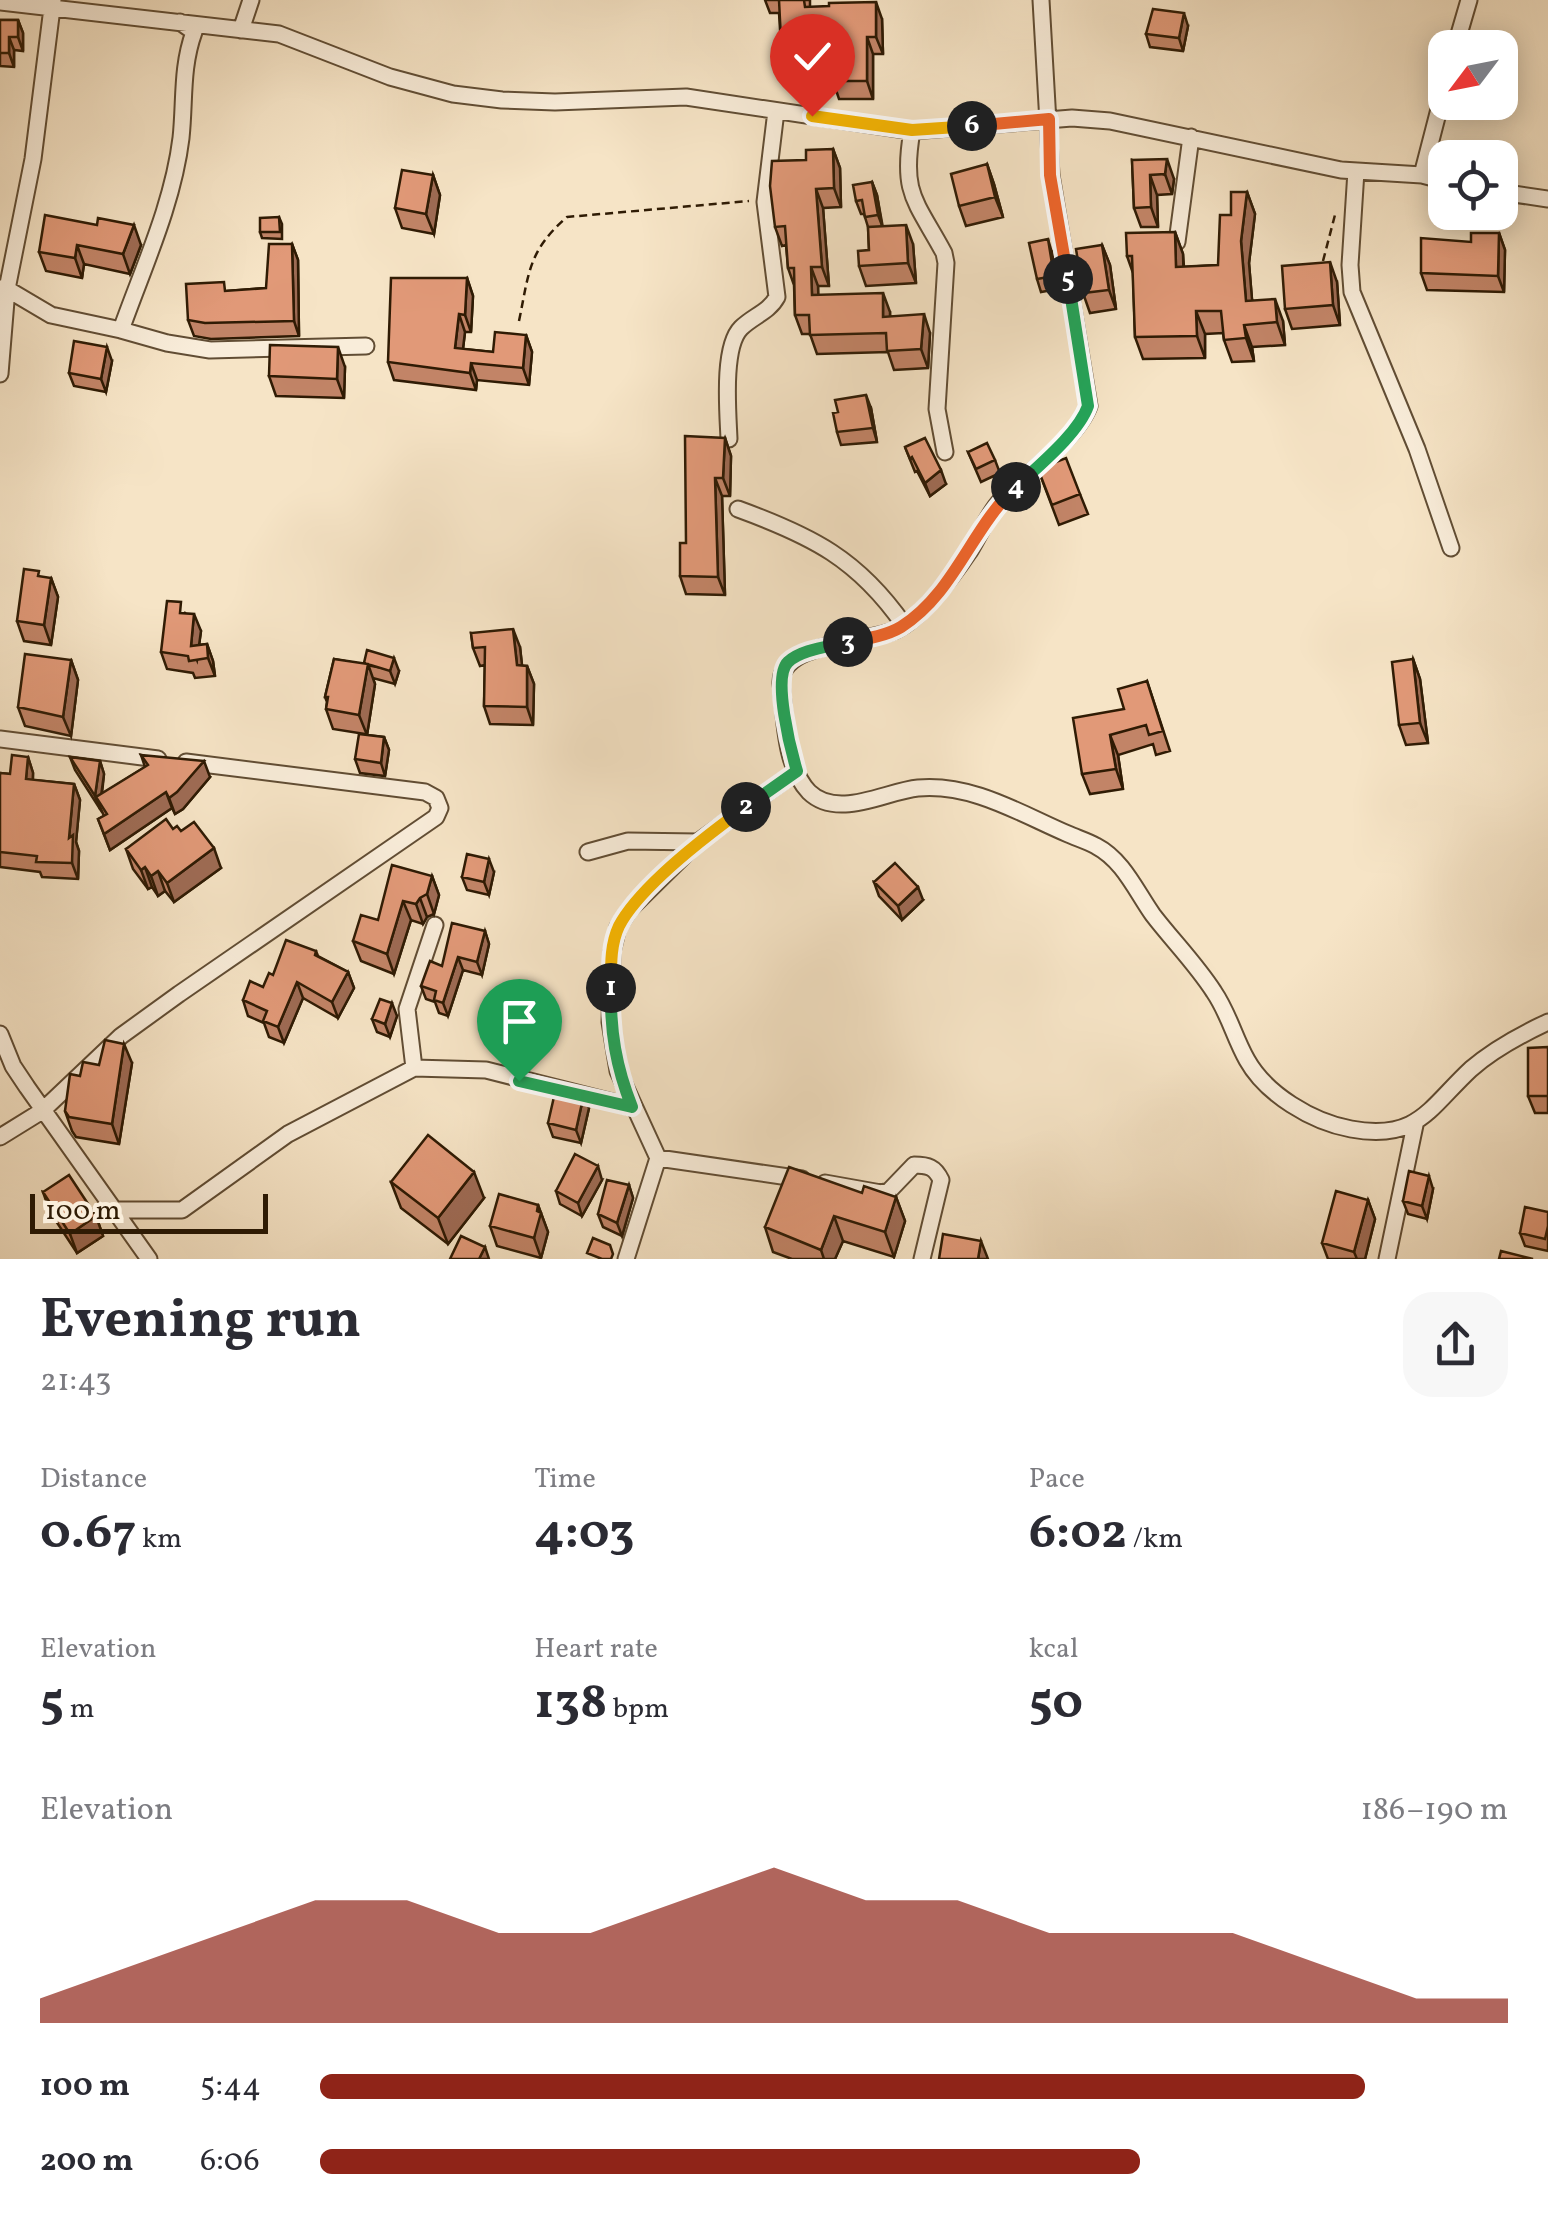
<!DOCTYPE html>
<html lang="en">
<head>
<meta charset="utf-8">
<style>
  body { margin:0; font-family:Vollkorn,serif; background:#f7f7f7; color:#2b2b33; height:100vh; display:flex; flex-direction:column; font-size:38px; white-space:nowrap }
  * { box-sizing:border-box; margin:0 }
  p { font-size:32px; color:#7c7c81 }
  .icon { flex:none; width:55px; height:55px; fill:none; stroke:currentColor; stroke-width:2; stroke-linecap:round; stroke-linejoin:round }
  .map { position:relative; height:1259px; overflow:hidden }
  .panel { display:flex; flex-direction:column; background:#fff; flex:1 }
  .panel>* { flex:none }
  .needle { width:65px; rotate:238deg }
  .tools { position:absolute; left:1428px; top:30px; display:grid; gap:20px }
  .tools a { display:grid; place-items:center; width:90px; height:90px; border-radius:20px; background:#fff; box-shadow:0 5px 25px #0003; font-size:50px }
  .scale { position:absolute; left:30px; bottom:25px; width:238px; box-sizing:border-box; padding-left:10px; border:5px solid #2f1b04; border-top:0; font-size:28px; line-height:35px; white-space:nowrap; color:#2f1b04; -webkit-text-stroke:8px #f9edda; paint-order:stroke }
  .pin { position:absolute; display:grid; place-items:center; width:85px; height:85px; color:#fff; margin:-102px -42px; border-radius:50% 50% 50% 0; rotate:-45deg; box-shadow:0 0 10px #0007 }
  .pin .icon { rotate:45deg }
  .km { position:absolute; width:50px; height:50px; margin:-25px; border-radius:50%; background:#222; color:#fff; font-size:28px; line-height:50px; text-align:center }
  .round { display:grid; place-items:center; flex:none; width:105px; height:105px; border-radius:30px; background:#f7f7f7 }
  .head { display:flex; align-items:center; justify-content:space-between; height:170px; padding:0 40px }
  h1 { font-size:55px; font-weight:700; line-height:75px }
  .figures { display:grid; grid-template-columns:repeat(3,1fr); gap:15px; height:170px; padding:10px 40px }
  .figures div { display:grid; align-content:center }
  .figures b { font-size:50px; font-weight:700 }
  .figures small { font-size:28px; font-weight:400 }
  .figures p { font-size:28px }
  .chart { height:280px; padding:20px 40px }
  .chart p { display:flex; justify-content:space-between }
  .chart svg { width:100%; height:180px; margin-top:10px; fill:#8f2418; opacity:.7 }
  ul { padding:0 40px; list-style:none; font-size:32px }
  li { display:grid; grid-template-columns:160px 120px 1fr; align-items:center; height:75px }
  li i { height:25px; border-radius:12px; background:#8f2418 }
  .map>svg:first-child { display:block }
</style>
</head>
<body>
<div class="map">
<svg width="1548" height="1259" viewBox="0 0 1548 1259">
  <rect width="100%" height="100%" fill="#f6e4c6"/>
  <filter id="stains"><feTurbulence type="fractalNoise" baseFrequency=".002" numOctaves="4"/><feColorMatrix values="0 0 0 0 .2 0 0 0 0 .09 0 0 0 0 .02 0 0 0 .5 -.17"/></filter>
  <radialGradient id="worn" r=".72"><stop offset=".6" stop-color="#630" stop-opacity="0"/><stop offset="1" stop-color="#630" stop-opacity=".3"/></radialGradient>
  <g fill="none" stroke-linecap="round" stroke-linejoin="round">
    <defs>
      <path id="street" d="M53,0L33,159L7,289L51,315L121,330C143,268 173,204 181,138C185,101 181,68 194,32L180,22
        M1041,0L1051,175L1089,406C1077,438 1026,475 1001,500C987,515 980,535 969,552C954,574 921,619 896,630C866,643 780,642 781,683C785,716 784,766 809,792C838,820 886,791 918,788C972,783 1021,814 1068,834C1077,838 1087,841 1096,846C1123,860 1136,891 1153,915C1173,941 1196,964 1214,992C1229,1014 1234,1037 1247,1060C1266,1094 1312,1122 1351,1129C1418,1141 1429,1108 1471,1069C1494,1049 1520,1035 1548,1022
        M0,2L279,34L390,77L453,94L502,100L555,102L686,97L912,131L1072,118L1110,121L1341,170L1422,175L1445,181
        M241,30L251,0
        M1455,48L1469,0
        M912,131C901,194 916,201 944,253L946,263L937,409L945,452
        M1356,171L1350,265L1352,292L1417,449L1451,548
        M1422,175L1445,86
        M1500,192L1548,199
        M1177,242L1191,137
        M121,330L167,343L210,350L366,346
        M0,374L7,289L1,288
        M729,439C728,413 722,347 741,328C753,316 769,312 777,297L765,202L776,111
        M738,509C812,536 858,559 904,625
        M0,739L158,759
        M588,852L628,841L698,842
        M435,925L407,1009L414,1068L486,1070L632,1107
        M0,1034L13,1066L27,1087L149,1259
        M0,1137L42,1111L121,1036L179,994L436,817L440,808L436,798L425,792L186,762
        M658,1158L802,1179
        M825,1183L881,1193L889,1191L914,1165C928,1165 935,1167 941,1180L922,1259
        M114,1210H182L288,1134L414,1068
        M626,1259L658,1158L618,1071L610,1022L612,952L618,927L630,909L698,842L797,771
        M1387,1259L1415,1125"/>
    </defs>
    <!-- street casing -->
    <use href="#street" stroke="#614d34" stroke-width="19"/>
    <!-- path -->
    <path stroke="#2f1b04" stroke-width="2.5" stroke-dasharray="8 5" stroke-linecap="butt" d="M1323,261L1336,211
      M519,321C529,273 528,251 567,217L749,201"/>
    <!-- street -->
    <use href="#street" stroke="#f9edda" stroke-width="15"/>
  </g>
  <!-- wall -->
  <path fill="#c28467" stroke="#2f1b04" stroke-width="2.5" d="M765,0H810V7L882,19L883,54H873V99H839L833,81V67L805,68L806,77L788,78L782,60L779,13H770Z
    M0,20H18L23,33V51L14,50V67L0,66Z
    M1188,26L1183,51L1150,47L1146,34Z
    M833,149L840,168L841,207L823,208L829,286H818V295L890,312V316L930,333L928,368L894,370L888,352L817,354L810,334H802L795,315L794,285L788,268L786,245L782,246L775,227Z
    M1132,160L1174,179L1172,194L1157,195L1158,227H1141L1134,208Z
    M987,164L994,184L1003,217L966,226L959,206Z
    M433,175L440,195L434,234L402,228L395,208Z
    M872,182L877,195L882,226L913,244L916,283L866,286L859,266L869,250L868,227L864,214H861L856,201Z
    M1247,192L1255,214L1249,263L1252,300L1283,321L1285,345L1252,347L1254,361L1232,362L1224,340L1223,333L1205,334V358L1143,359L1135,337L1133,273L1127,256L1175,232L1183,254L1184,267L1218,265L1231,215Z
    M279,217L282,224V239L262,238L260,232Z
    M97,225L141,245L130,274L84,264L82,278L46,271L39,252Z
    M1499,233L1505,250L1504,292L1427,290L1421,273L1471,242Z
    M292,244L298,260L299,336L211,339L194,336L188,320L227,291L266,288Z
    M1102,245L1110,265L1116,309L1090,313L1083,293Z
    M1052,253L1058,289L1041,292L1037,279Z
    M467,278L473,296L471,332H465L463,349L493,352L526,335L532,352L529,385L477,380L476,390L394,380L388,362Z
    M1337,282L1340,325L1292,329L1285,309Z
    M112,361L106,392L74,386L69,373Z
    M345,367L344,398L276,396L269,376Z
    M871,408L877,442L841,445L837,432Z
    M725,438L731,456L730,496H722L725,595L686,594L680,576L686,543Z
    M905,447L946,484L930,496L917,471L915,472Z
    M968,452L995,460L1000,473L981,482Z
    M1038,469L1080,494L1088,514L1059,525Z
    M51,578L58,597L51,645L24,641L17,621Z
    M185,613L201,631L199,645L207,644L213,661L215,676L195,678L193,673L167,669L161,652Z
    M471,633L520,647L522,666H527L534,684L533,725L490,724L484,706L485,665L480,666L473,648Z
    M334,659L399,671L395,684L373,678L375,684L367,735L384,737L389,750L385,776L360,773L355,759L365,734L333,729L326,709L327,702L325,697Z
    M1413,659L1420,679L1428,743L1406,745L1399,725Z
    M71,660L78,680L71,736L25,726L18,707Z
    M1147,681L1170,751L1156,755L1153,744L1118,755L1123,789L1090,794L1082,774L1124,709Z
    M141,755L210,777L183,809L175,814L172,808L110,850L98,819L104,816L100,807V809L75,770L70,757L100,761L104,774L102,794L145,767Z
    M28,757L33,773V780L74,784L80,800L76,842L79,851L78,879L42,877L40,872L0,867V773L10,774Z
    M173,829L181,831L221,868L174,902L165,891L158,896L152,887L148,889L133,869L126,849Z
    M494,872L489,895L467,890L462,877Z
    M432,876L439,895L434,914L427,917L423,924L411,920L394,974L361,961L353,941Z
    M874,882L923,900L902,920L879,896Z
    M485,931L489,944L482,975L463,970L448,1016L439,1013L435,1002L426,999L421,986L442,966Z
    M316,951L318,956L348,972L354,988L338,1018L303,998L284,1043L269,1037L264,1023L248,1016L243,1000L263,987L273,975Z
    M397,1016L390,1037L377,1032L372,1019Z
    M1548,1047V1113H1535L1528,1096Z
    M132,1063L119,1144L76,1137L72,1131L65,1111L80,1076L99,1065Z
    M584,1094L589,1108L581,1143L553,1137L548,1123Z
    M602,1180L582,1216L560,1204L556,1191Z
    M391,1182L484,1198L448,1244L401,1208Z
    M629,1185L633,1198L622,1236L603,1227L598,1214Z
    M1433,1189L1427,1219L1408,1214L1403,1201Z
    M43,1192L96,1216L103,1236L77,1253L50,1212Z
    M862,1193L896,1197L905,1221L894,1257L843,1241L835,1259H792L773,1252L765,1227Z
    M1368,1200L1375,1219L1365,1259H1328L1322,1243Z
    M538,1205L548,1232L541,1258L497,1246L490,1226Z
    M1548,1212V1251L1525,1246L1520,1233Z"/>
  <!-- shaded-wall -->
  <path fill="#9e6b54" stroke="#2f1b04" stroke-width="2.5" d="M876,2L882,19L883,54L876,37Z
    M1184,13L1188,26L1183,51L1179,38Z
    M18,20L23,33V51L18,37Z
    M9,37L14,50V67L9,53Z
    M867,37L873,54V99L867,81Z
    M799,51L805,68L806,77L799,59Z
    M833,149L840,168L841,207L834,188Z
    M1167,159L1174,179L1172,194L1165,174Z
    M987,164L994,184L1003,217L995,197Z
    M433,175L440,195L434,234L426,214Z
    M1150,175L1157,195L1158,227L1151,207Z
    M872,182L877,195L883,228L878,215Z
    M816,189L823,208L829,286L822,267Z
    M1247,192L1255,214L1249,263L1254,323L1246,301L1241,241Z
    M134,225L141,245L130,274L123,254Z
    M906,225L913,244L916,283L908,263Z
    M1175,232L1183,254L1184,289L1176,267Z
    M1499,233L1505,250L1504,292L1498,276Z
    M1048,239L1052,253L1058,289L1054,276Z
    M292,244L298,260L299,336L294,321Z
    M77,245L84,264L82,278L75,258Z
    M1102,245L1110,265L1116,309L1109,290Z
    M1330,262L1337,282L1340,325L1333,305Z
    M811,267L818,286L819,314L812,295Z
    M467,278L473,296L471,332L465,315Z
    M883,293L890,312V336L883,317Z
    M1275,299L1283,321L1285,345L1277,322Z
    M1196,311L1205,334V358L1197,336Z
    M459,314L465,332L461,365L455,348Z
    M924,314L930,333L928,368L921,349Z
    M1244,325L1252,347L1254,361L1246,338Z
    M526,335L532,352L529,385L523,368Z
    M107,347L112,361L106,392L101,379Z
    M338,347L345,367L344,398L337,379Z
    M471,363L477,380L476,390L470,373Z
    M866,395L871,408L877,442L873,428Z
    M725,438L731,456L730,496L723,478Z
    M941,470L946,484L930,496L925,483Z
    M715,478L722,496L725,595L718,577Z
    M51,578L58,597L51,645L44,625Z
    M194,614L201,631L197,660L191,646Z
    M513,629L520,647L524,683L517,665Z
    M207,644L213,661L215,676L208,658Z
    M394,658L399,671L395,684L390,671Z
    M1413,659L1420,679L1428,743L1420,723Z
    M71,660L78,680L71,736L63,717Z
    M368,664L375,684L367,735L359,715Z
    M527,666L534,684L533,725L527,707Z
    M1110,735L1118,755L1123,789L1116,769Z
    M384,737L389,750L385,776L381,763Z
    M28,757L33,773L32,795L26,779Z
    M100,761L104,774L100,804L96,797L100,809L95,796Z
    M204,761L210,777L183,809L175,814L169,798Z
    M74,784L80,800L76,842L79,851L78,879L72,863L69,838Z
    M166,792L172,808L110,850L104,834Z
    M214,848L221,868L174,902L167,883Z
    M489,859L494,872L489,895L484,882Z
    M145,867L152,887L148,889L141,870Z
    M158,871L165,891L158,896L151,876Z
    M432,876L439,895L434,914L427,894Z
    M918,887L923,900L902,920L898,906Z
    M420,898L427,917L423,924L416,904Z
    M403,901L411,920L394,974L387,954Z
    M485,931L489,944L482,975L477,962Z
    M458,957L463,970L448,1016L443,1003Z
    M348,972L354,988L338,1018L332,1002Z
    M297,982L303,998L284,1043L278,1027Z
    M392,1003L397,1016L390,1037L385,1024Z
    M124,1044L132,1063L119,1144L112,1124Z
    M584,1094L589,1108L581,1143L576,1130Z
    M598,1166L602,1180L582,1216L578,1203Z
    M474,1172L484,1198L448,1244L438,1218Z
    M1429,1176L1433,1189L1427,1219L1422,1206Z
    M629,1185L633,1198L622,1236L617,1223Z
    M896,1197L905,1221L894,1257L885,1232Z
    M1368,1200L1375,1219L1365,1259H1357L1354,1252Z
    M538,1205L548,1232L541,1258L534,1238Z
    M96,1216L103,1236L77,1253L70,1234Z
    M834,1216L843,1241L835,1259H824L821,1250Z
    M981,1241L988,1259H978Z
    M485,1247L489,1259H479Z"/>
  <!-- building -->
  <path fill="#e19978" stroke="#2f1b04" stroke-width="2.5" d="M779,0H804L805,7L829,6V3L876,2V37H867V81H833L832,49L799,51V59L782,60Z
    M1153,9L1184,13L1179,38L1146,34Z
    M0,20H18V37H9V53H0Z
    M833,149L834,188L816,189L822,267H811L812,295L883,293V317L924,314L921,349L887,351L886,333L810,335L809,315H795L794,268H788L785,226L775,227L770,186L772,161L806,160V150Z
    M1167,159L1165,174L1150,175L1151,207L1134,208L1132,160Z
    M987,164L995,197L959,206L951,174Z
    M402,170L433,175L426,214L395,208Z
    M872,182L878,215L865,217L862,200L856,201L853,185Z
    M1231,192H1247L1241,241L1246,301L1275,299L1277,322L1244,325L1246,338L1224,340L1221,311H1196L1197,336L1135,337L1132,256H1127L1126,233L1175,232L1176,267L1218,265L1220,215H1231Z
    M45,215L97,225L98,218L134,225L123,254L77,245L75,258L39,252Z
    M279,217L280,232H260V218Z
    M906,225L908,263L859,266L858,251L869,250L868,227Z
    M1471,233H1499L1498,276L1421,273V238L1471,242Z
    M1048,239L1054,276L1037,279L1029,243Z
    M269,244H292L294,321L205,323L188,320L186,284L224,282L225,291L266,288Z
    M1102,245L1109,290L1083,293L1076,249Z
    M1330,262L1333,305L1285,309L1282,266Z
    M391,278H467L465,315L459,314L455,348L493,352L495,332L526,335L523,368L471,363L470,373L388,362Z
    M74,341L107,347L101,379L69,373Z
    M270,345L338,347L337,379L269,376Z
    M866,395L873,428L837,432L833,413L838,412L835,400Z
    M685,436L725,438L723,478H715L718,577L680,576V543H686Z
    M925,438L941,470L925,483L912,457L910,459L905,447Z
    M987,443L995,460L976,469L968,452Z
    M1066,458L1080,494L1052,505L1038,469Z
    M24,569L39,571L38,576L51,578L44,625L17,621Z
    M167,601L181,602L180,613L194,614L191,646L207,644L208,658L189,661L188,656L161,652Z
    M513,629L517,665L527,666V707L484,706L485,647L473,648L471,633Z
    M367,650L394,658L390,671L364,663Z
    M25,654L71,660L63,717L18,707Z
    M334,659L368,664L359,715L326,709L328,697H325Z
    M1413,659L1420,723L1399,725L1392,662Z
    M1147,681L1163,731L1149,735L1146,725L1110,735L1116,769L1082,774L1073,718L1124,709L1118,689Z
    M359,734L384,737L381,763L355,759Z
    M12,755L28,757L26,779L74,784L69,838L73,835L72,863L36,862L37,856L0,852V773L10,774Z
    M141,755L204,761L177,792L169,798L166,792L104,834L98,819L107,814L96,797L148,765Z
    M70,757L100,761L95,796Z
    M166,819L173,829L177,826L181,831L194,822L214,848L167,883L158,871L151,876L145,867L141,870L126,849Z
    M467,854L489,859L484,882L462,877Z
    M895,863L918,887L898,906L874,882Z
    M392,865L432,876L427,894L420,898L416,904L403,901L387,954L353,941L361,915L378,920Z
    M452,923L485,931L477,962L458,957L443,1003L434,1000L436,991L421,986L430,961L442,966Z
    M286,940L316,951L315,955L348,972L332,1002L297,982L278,1027L263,1021L267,1011L243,1000L250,981L263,987L269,973L273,975Z
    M380,999L392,1003L385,1024L372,1019Z
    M105,1040L124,1044L112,1124L69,1117L65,1111L70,1074L80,1076L83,1062L99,1065Z
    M1548,1047V1096H1528V1048Z
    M556,1088L584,1094L576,1130L548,1123Z
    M428,1135L474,1172L438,1218L391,1182Z
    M575,1154L598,1166L578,1203L556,1191Z
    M789,1167L862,1193L864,1186L896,1197L885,1232L834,1216L821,1250L765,1227Z
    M1409,1171L1429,1176L1422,1206L1403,1201Z
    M69,1175L96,1216L70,1234L43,1192Z
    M607,1180L629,1185L617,1223L598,1214Z
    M1336,1191L1368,1200L1354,1252L1322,1243Z
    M499,1194L538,1205L537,1211L541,1213L534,1238L490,1226Z
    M1525,1207L1548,1212V1226L1545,1239L1520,1233Z
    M943,1234L981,1241L978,1259H939Z
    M461,1236L485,1247L479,1259H450Z
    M593,1238L610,1245L613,1254L611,1259H602L587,1253Z
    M1501,1251L1533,1259H1499Z"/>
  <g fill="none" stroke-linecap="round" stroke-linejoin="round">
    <defs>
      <path id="split-1" d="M519,1081L632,1107C616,1067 610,1031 611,988"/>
      <path id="split-2" d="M611,988C611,967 610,945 619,926C640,886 710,833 746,807"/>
      <path id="split-3" d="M746,807L797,771C791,751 772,677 788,662C802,649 829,647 848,642"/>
      <path id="split-4" d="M848,642C865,639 886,636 901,627C954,594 972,527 1016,487"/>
      <path id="split-5" d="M1016,487C1038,466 1078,434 1088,406L1068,279"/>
      <path id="split-6" d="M972,126L1049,119L1050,175L1068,279"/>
      <path id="split-7" d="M812,116L912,130L972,126"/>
    </defs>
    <!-- split-1 casing -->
    <use href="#split-1" stroke="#fff" stroke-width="20"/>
    <!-- split-2 casing -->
    <use href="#split-2" stroke="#fff" stroke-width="20"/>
    <!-- split-3 casing -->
    <use href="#split-3" stroke="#fff" stroke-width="20"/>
    <!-- split-4 casing -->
    <use href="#split-4" stroke="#fff" stroke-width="20"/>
    <!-- split-5 casing -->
    <use href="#split-5" stroke="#fff" stroke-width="20"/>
    <!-- split-6 casing -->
    <use href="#split-6" stroke="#fff" stroke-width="20"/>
    <!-- split-7 casing -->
    <use href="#split-7" stroke="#fff" stroke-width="20"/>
    <!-- split-1 -->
    <use href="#split-1" stroke="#22a559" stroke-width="12"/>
    <!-- split-2 -->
    <use href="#split-2" stroke="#f5b400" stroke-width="12"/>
    <!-- split-3 -->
    <use href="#split-3" stroke="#22a559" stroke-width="12"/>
    <!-- split-4 -->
    <use href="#split-4" stroke="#f0652b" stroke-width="12"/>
    <!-- split-5 -->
    <use href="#split-5" stroke="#22a559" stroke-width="12"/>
    <!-- split-6 -->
    <use href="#split-6" stroke="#f0652b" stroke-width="12"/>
    <!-- split-7 -->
    <use href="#split-7" stroke="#f5b400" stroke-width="12"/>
  </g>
  <rect width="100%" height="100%" filter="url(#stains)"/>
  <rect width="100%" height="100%" fill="url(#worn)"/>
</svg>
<div class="tools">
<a><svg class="needle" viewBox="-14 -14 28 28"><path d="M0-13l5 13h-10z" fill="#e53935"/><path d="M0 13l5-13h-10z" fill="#7c7c81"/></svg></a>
<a><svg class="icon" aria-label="locate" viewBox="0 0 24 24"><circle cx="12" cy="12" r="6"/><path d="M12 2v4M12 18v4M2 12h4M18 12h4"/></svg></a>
</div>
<div class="scale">100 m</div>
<div class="pin" style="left:519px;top:1081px;background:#1e9e55"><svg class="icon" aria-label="arrive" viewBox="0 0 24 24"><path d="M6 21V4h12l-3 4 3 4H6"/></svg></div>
<div class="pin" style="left:812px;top:116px;background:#d93025"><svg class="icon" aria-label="check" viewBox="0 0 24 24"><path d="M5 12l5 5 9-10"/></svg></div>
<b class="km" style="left:611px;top:988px">1</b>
<b class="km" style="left:746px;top:807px">2</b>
<b class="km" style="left:848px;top:642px">3</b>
<b class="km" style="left:1016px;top:487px">4</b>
<b class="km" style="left:1068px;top:279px">5</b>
<b class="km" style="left:972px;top:126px">6</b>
</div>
<section class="panel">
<div class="head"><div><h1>Evening run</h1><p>21:43</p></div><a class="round"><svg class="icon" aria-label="share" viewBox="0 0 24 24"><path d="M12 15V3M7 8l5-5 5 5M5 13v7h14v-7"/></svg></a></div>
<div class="figures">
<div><p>Distance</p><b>0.67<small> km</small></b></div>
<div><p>Time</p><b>4:03</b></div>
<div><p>Pace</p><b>6:02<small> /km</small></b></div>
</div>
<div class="figures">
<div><p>Elevation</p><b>5<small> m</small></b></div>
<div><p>Heart rate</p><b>138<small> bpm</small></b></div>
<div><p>kcal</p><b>50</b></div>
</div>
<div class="chart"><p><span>Elevation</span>186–190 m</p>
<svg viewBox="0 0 160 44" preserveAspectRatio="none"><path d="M0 44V38L10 30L20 22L30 14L40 14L50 22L60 22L70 14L80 6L90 14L100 14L110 22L120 22L130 22L140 30L150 38L160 38V44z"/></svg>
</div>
<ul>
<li><b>100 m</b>5:44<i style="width:88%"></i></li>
<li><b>200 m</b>6:06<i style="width:69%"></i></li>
</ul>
</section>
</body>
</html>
